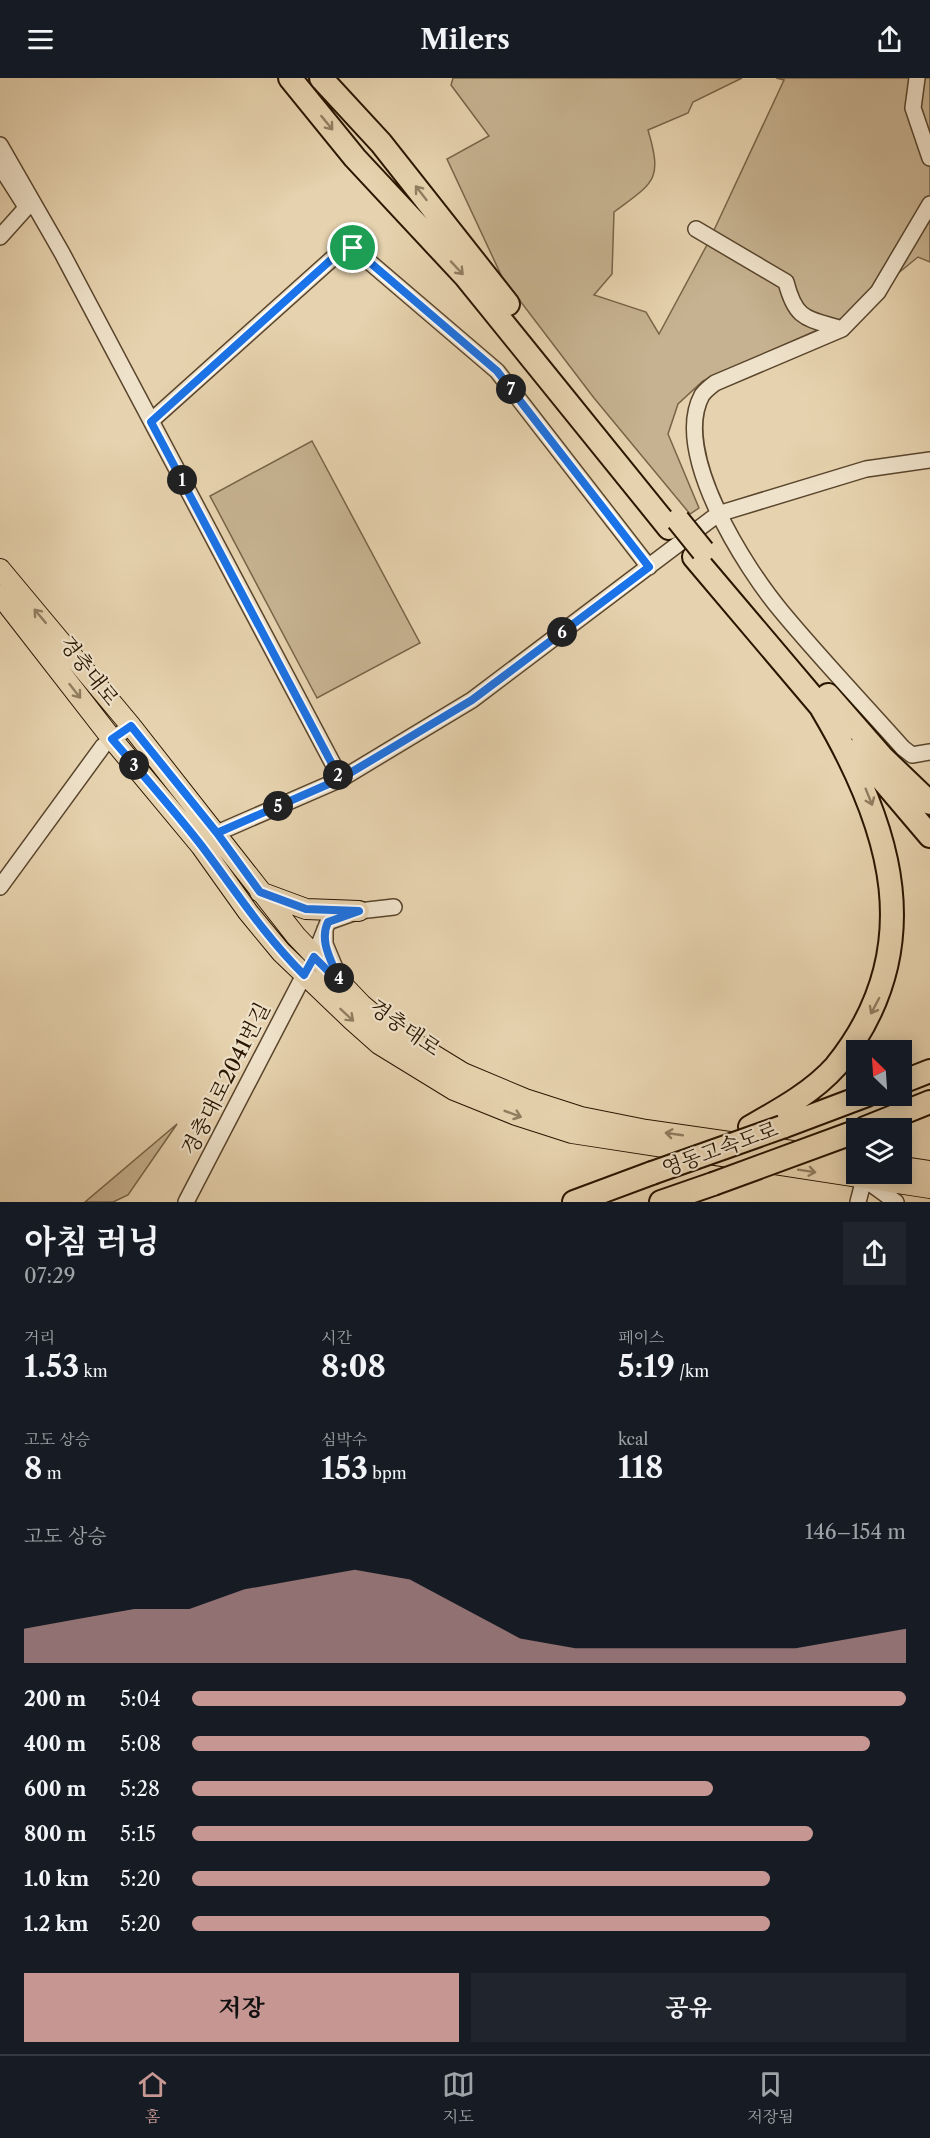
<!DOCTYPE html>
<html lang="ko">
<head>
<meta charset="utf-8">
<style>
  body { margin:0; font-family:"Libre Caslon Text","Noto Serif KR",serif; background:#20242c; color:#f1f3f6; height:100vh; display:flex; flex-direction:column; font-size:22px; white-space:nowrap }
  * { box-sizing:border-box; margin:0 }
  p { font-size:20px; color:#9ea1a6 }
  .icon { flex:none; width:33px; height:33px; fill:none; stroke:currentColor; stroke-width:2; stroke-linecap:round; stroke-linejoin:round }
  .map { position:relative; height:1124px; overflow:hidden }
  .side { display:flex; flex-direction:column; background:#171b24; flex:1 }
  .side>* { flex:none }
  .needle { width:39px; rotate:335deg }
  .buttons { position:absolute; left:846px; top:962px; display:grid; gap:12px }
  .buttons a { display:grid; place-items:center; width:66px; height:66px; border-radius:0px; background:#171b24; box-shadow:0 3px 15px #0003; font-size:30px }
  .pin { position:absolute; display:grid; place-items:center; width:51px; height:51px; color:#fff; margin:-26px; border:3px solid #fff; border-radius:50%; box-shadow:0 2px 6px #0007 }
  .km { position:absolute; width:30px; height:30px; margin:-15px; border-radius:50%; background:#222; color:#fff; font-size:16px; line-height:30px; text-align:center }
  .round { display:grid; place-items:center; flex:none; width:63px; height:63px; border-radius:0px; background:#20242c }
  .head { display:flex; align-items:center; justify-content:space-between; height:102px; padding:0 24px }
  h1 { font-size:33px; font-weight:700; line-height:45px }
  .stats { display:grid; grid-template-columns:repeat(3,1fr); gap:9px; height:102px; padding:6px 24px }
  .stats div { display:grid; align-content:center }
  .stats b { font-size:30px; font-weight:700 }
  .stats small { font-size:16px; font-weight:400 }
  .stats p { font-size:16px }
  .chart { height:168px; padding:12px 24px }
  .chart p { display:flex; justify-content:space-between }
  .chart svg { width:100%; height:108px; margin-top:6px; fill:#c59692; opacity:.7 }
  .action { display:flex; gap:12px; margin-top:auto; padding:12px 24px }
  .action a { flex:1; height:69px; border-radius:0px; background:#c59692; color:#111; font-size:24px; font-weight:700; line-height:69px; text-align:center }
  .action a+a { background:#20242c; color:#f1f3f6 }
  ul { padding:0 24px; list-style:none; font-size:20px }
  li { display:grid; grid-template-columns:96px 72px 1fr; align-items:center; height:45px }
  li i { height:15px; border-radius:8px; background:#c59692 }
  header { display:flex; justify-content:space-between; align-items:center; height:78px; padding:0 24px; background:#171b24; font-size:27px; font-weight:700 }
  .tab-bar { display:flex; justify-content:space-around; align-items:center; height:84px; border-top:2px solid #363941; background:#171b24; font-size:16px; color:#9ea1a6 }
  .tab-bar a { display:grid; justify-items:center; gap:3px }
  .tab-bar .selected { color:#c59692 }
  .map>svg:first-child { display:block }
</style>
</head>
<body>
<header><svg class="icon" aria-label="menu" viewBox="0 0 24 24"><path d="M4 6h16M4 12h16M4 18h16"/></svg>Milers<svg class="icon" aria-label="share" viewBox="0 0 24 24"><path d="M12 15V3M7 8l5-5 5 5M5 13v7h14v-7"/></svg></header>
<div class="map">
<svg width="930" height="1124" viewBox="0 0 930 1124">
  <rect width="100%" height="100%" fill="#e6d2ae"/>
  <filter id="stains"><feTurbulence type="fractalNoise" baseFrequency=".00333" numOctaves="4"/><feColorMatrix values="0 0 0 0 .2 0 0 0 0 .09 0 0 0 0 .02 0 0 0 .5 -.17"/></filter>
  <radialGradient id="worn" r=".72"><stop offset=".6" stop-color="#630" stop-opacity="0"/><stop offset="1" stop-color="#630" stop-opacity=".3"/></radialGradient>
  <!-- green -->
  <path fill="#c6b290" stroke="#786448" stroke-width="1.5" d="M453,0H742L693,24L688,35L648,52C663,103 654,104 614,134L612,196L594,217L646,234L659,256L708,165L784,2L776,0H930V184L918,179L842,241L703,303L678,326L668,356L699,430L690,436L594,320L502,199L447,81L489,58L451,7Z
    M312,363L420,565L317,620L210,418Z
    M177,1046L128,1117L113,1124H85Z"/>
  <g fill="none" stroke-linecap="round" stroke-linejoin="round">
    <defs>
      <path id="minor" d="M917,0L913,30L930,80
        M0,67L62,175L341,701
        M0,88L26,129
        M930,126L878,214L842,251L715,305C711,308 705,313 702,317C671,374 745,490 782,534C821,581 863,625 903,670L912,677L930,674
        M696,151L786,204C796,243 807,240 842,251
        M0,159L26,130
        M151,343L344,170H353L497,293L649,489
        M207,762L217,755L341,701L472,622L718,436L866,391L930,382
        M0,809L103,668L131,648
        M325,851V866L338,897
        M314,879L328,844L359,833L394,829
        M186,1124L304,897
        M858,1124L864,1101L896,1124"/>
      <path id="major" d="M0,491L131,648L296,858L361,926L388,949L463,995L525,1021L581,1039L646,1052L856,1082
        M0,517L112,661L201,768L248,834L281,874L352,942L379,966L454,1012L516,1037L572,1055L930,1110
        M260,814L306,831L359,833
        M902,1089L930,1093"/>
      <path id="highway" d="M290,0L355,80L466,199L669,450
        M321,0L381,65L508,226
        M694,479L832,642
        M828,617L883,680
        M857,672L930,758
        M881,678L930,725
        M902,1004L930,993
        M750,1049C780,1032 813,1014 836,988C930,871 892,749 822,631
        M782,1049L867,1017
        M865,1050L930,1024
        M574,1124L652,1095
        M661,1124L713,1106"/>
    </defs>
    <!-- minor casing -->
    <use href="#minor" stroke="#59452c" stroke-width="18"/>
    <!-- major casing -->
    <use href="#major" stroke="#2a1600" stroke-width="22"/>
    <!-- highway casing -->
    <use href="#highway" stroke="#2a1600" stroke-width="26"/>
    <!-- minor -->
    <use href="#minor" stroke="#efe2ca" stroke-width="15"/>
    <!-- major -->
    <use href="#major" stroke="#e6d2ae" stroke-width="20"/>
    <!-- highway -->
    <use href="#highway" stroke="#e6d2ae" stroke-width="22"/>
    <defs>
      <path id="highway-bridge" d="M678,442L703,473
        M652,1095L782,1049
        M713,1106L852,1055"/>
    </defs>
    <!-- highway-bridge casing -->
    <use href="#highway-bridge" stroke="#2a1600" stroke-width="26" stroke-linecap="butt"/>
    <!-- highway-bridge -->
    <use href="#highway-bridge" stroke="#e6d2ae" stroke-width="22"/>
  </g>
  <!-- one-way arrows -->
  <defs><path id="oneway-shaft" d="M-6 0H5M1.5-3L5.5 0L1.5 3" fill="none" stroke-width="1.6" stroke-linecap="round" stroke-linejoin="round" transform="scale(1.5)"/></defs>
  <g stroke="#917d60">
    <use href="#oneway-shaft" transform="translate(327 45) rotate(51)"/>
    <use href="#oneway-shaft" transform="translate(421 115) rotate(-128)"/>
    <use href="#oneway-shaft" transform="translate(457 190) rotate(47)"/>
    <use href="#oneway-shaft" transform="translate(40 538) rotate(-130)"/>
    <use href="#oneway-shaft" transform="translate(75 613) rotate(52)"/>
    <use href="#oneway-shaft" transform="translate(869 719) rotate(68)"/>
    <use href="#oneway-shaft" transform="translate(875 928) rotate(118)"/>
    <use href="#oneway-shaft" transform="translate(347 937) rotate(43)"/>
    <use href="#oneway-shaft" transform="translate(513 1036) rotate(21)"/>
    <use href="#oneway-shaft" transform="translate(674 1056) rotate(-172)"/>
    <use href="#oneway-shaft" transform="translate(807 1093) rotate(9)"/>
  </g>
  <g fill="none" stroke-linecap="round" stroke-linejoin="round">
    <defs>
      <path id="route" d="M353,170H344L151,344L340,701L217,755L131,648L112,661C142,696 173,731 201,767C235,812 264,857 304,897L314,879L340,905C334,886 318,865 328,844L359,833L306,831L260,814L217,755L340,701L472,622L649,489L497,293L353,170"/>
    </defs>
    <!-- route casing -->
    <use href="#route" stroke="#fff" stroke-width="12"/>
    <!-- route -->
    <use href="#route" stroke="#1a73e8" stroke-width="8"/>
  </g>
  <g text-anchor="middle" stroke-width="4.5" stroke-linejoin="round" paint-order="stroke">
    <!-- street labels -->
    <g font-size="21" fill="#2a1600" stroke="#efe2ca">
      <text transform="translate(89 593) rotate(52)" y="7">경충대로</text>
      <text transform="translate(405 950) rotate(35)" y="7">경충대로</text>
      <text transform="translate(226 1001) rotate(-63)" y="7">경충대로2041번길</text>
      <text transform="translate(720 1071) rotate(-20)" y="7">영동고속도로</text>
    </g>
  </g>
  <rect width="100%" height="100%" filter="url(#stains)"/>
  <rect width="100%" height="100%" fill="url(#worn)"/>
</svg>
<div class="buttons">
<a><svg class="needle" viewBox="-14 -14 28 28"><path d="M0-13l5 13h-10z" fill="#e53935"/><path d="M0 13l5-13h-10z" fill="#9ea1a6"/></svg></a>
<a><svg class="icon" aria-label="layers" viewBox="0 0 24 24"><path d="M12 4l9 5-9 5-9-5zM3 14l9 5 9-5"/></svg></a>
</div>
<div class="pin" style="left:353px;top:170px;background:#1e9e55"><svg class="icon" aria-label="arrive" viewBox="0 0 24 24"><path d="M6 21V4h12l-3 4 3 4H6"/></svg></div>
<b class="km" style="left:182px;top:402px">1</b>
<b class="km" style="left:338px;top:697px">2</b>
<b class="km" style="left:134px;top:687px">3</b>
<b class="km" style="left:339px;top:900px">4</b>
<b class="km" style="left:278px;top:728px">5</b>
<b class="km" style="left:562px;top:554px">6</b>
<b class="km" style="left:511px;top:311px">7</b>
</div>
<section class="side">
<div class="head"><div><h1>아침 러닝</h1><p>07:29</p></div><a class="round"><svg class="icon" aria-label="share" viewBox="0 0 24 24"><path d="M12 15V3M7 8l5-5 5 5M5 13v7h14v-7"/></svg></a></div>
<div class="stats">
<div><p>거리</p><b>1.53<small> km</small></b></div>
<div><p>시간</p><b>8:08</b></div>
<div><p>페이스</p><b>5:19<small> /km</small></b></div>
</div>
<div class="stats">
<div><p>고도 상승</p><b>8<small> m</small></b></div>
<div><p>심박수</p><b>153<small> bpm</small></b></div>
<div><p>kcal</p><b>118</b></div>
</div>
<div class="chart"><p><span>고도 상승</span>146–154 m</p>
<svg viewBox="0 0 160 44" preserveAspectRatio="none"><path d="M0 44V30L10 26L20 22L30 22L40 14L50 10L60 6L70 10L80 22L90 34L100 38L110 38L120 38L130 38L140 38L150 34L160 30V44z"/></svg>
</div>
<ul>
<li><b>200 m</b>5:04<i style="width:100%"></i></li>
<li><b>400 m</b>5:08<i style="width:95%"></i></li>
<li><b>600 m</b>5:28<i style="width:73%"></i></li>
<li><b>800 m</b>5:15<i style="width:87%"></i></li>
<li><b>1.0 km</b>5:20<i style="width:81%"></i></li>
<li><b>1.2 km</b>5:20<i style="width:81%"></i></li>
</ul>
<div class="action"><a>저장</a><a>공유</a></div>
</section>
<nav class="tab-bar">
<a class="selected"><svg class="icon" aria-label="home" viewBox="0 0 24 24"><path d="M3 11l9-7 9 7M6 9v11h12V9"/></svg>홈</a>
<a><svg class="icon" aria-label="map" viewBox="0 0 24 24"><path d="M3 6l6-2 6 2 6-2v14l-6 2-6-2-6 2zM9 4v14M15 6v14"/></svg>지도</a>
<a><svg class="icon" aria-label="saved" viewBox="0 0 24 24"><path d="M7 4h10v16l-5-4-5 4z"/></svg>저장됨</a>
</nav>
</body>
</html>
